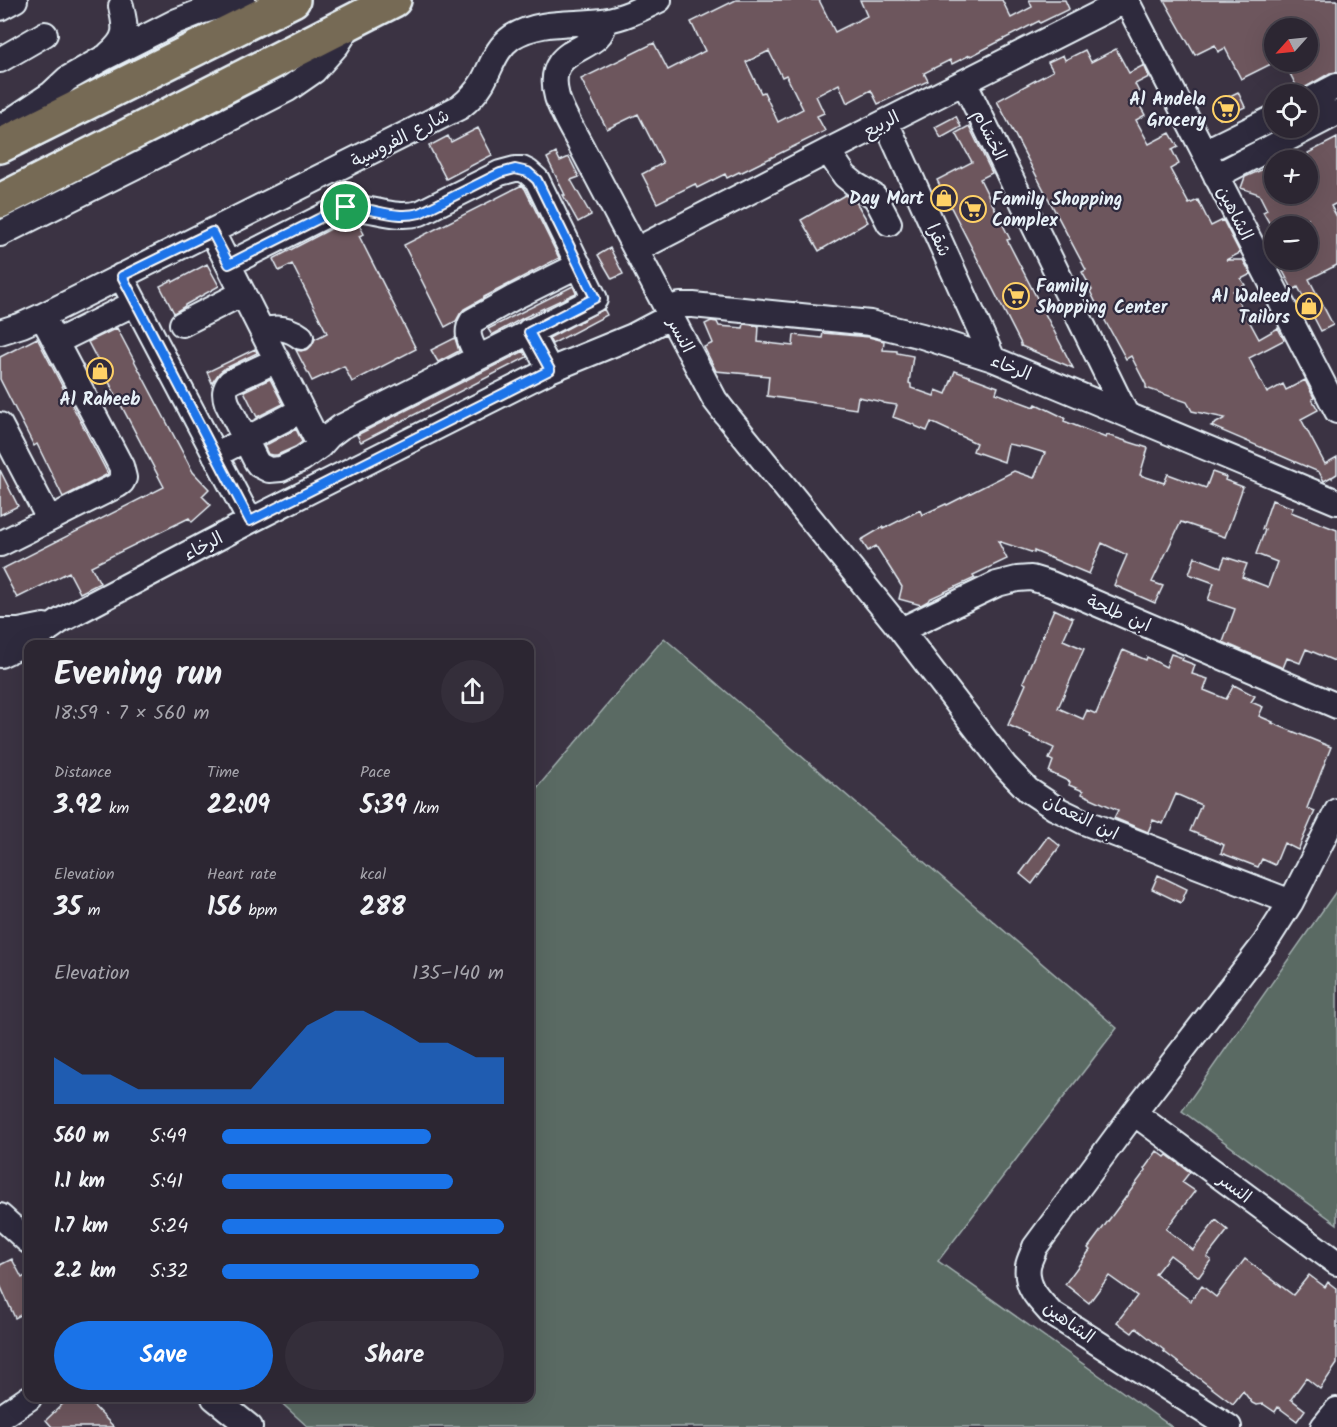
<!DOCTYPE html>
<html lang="en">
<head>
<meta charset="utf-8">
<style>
  body { margin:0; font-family:Kalam,"Playpen Sans Arabic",sans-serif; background:#342e3a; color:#f1f3f6; height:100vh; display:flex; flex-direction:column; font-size:22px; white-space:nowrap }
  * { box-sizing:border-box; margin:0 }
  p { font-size:20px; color:#a6a5ac }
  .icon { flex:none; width:33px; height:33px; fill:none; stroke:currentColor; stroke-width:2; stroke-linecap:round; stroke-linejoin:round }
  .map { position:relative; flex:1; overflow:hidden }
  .panel { position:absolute; left:24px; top:640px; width:510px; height:762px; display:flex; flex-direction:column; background:#2c2632; border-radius:12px; box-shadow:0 6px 24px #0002,0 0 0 2px #48434d }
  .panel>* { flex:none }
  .needle { width:39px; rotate:243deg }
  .buttons { position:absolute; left:1264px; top:18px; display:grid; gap:12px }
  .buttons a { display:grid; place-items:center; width:54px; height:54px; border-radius:50%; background:#2c2632; box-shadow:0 6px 24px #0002,0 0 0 2px #48434d; font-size:30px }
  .pin { position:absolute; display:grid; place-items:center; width:51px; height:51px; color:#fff; margin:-26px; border:3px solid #fff; border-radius:50%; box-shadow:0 2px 6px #0007 }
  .round { display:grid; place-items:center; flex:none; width:63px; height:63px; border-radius:32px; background:#342e3a }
  .headline { display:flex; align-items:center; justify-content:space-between; height:102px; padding:0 30px }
  h1 { font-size:33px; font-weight:800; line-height:45px }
  .figures { display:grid; grid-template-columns:repeat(3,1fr); gap:9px; height:102px; padding:6px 30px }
  .figures div { display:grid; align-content:center }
  .figures b { font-size:26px; font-weight:800 }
  .figures small { font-size:16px; font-weight:400 }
  .figures p { font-size:16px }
  .chart { height:168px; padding:12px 30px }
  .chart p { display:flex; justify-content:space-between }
  .chart svg { width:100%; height:108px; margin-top:6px; fill:#1a73e8; opacity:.7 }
  .cta { display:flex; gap:12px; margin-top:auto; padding:12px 30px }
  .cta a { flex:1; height:69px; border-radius:36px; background:#1a73e8; color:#fff; font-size:24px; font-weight:800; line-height:69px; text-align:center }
  .cta a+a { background:#342e3a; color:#f1f3f6 }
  ul { padding:0 30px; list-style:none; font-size:20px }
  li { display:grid; grid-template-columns:96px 72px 1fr; align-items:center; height:45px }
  li i { height:15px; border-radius:8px; background:#1a73e8 }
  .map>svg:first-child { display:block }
</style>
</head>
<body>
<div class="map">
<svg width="1337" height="1427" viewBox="0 0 1337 1427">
  <rect width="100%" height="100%" fill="#3b3343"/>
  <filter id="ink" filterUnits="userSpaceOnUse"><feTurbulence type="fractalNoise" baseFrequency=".0167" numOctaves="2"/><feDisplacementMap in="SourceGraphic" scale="12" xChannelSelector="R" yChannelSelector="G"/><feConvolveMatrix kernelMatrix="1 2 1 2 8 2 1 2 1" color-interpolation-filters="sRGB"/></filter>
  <g filter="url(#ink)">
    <!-- green -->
    <path fill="#5a6b63" stroke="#a1aeae" stroke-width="1.5" d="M664,638L1117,1028L938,1261L1172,1427H308L276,1398H530V796Z
      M1337,890V1224L1182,1111Z"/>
    <!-- building -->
    <path fill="#6d565d" stroke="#e8f1f8" stroke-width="1.5" fill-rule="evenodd" d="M736,0H819L835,32L867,16L860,0H1002L1011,18L1032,7L1029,0H1065L1069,9L1040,23L1039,21L971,56L970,55L952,64L950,60L924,73L928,81L878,104L871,90L847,103L839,84L816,96L824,113L817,116L825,131L740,173L739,172L727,178L725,174L697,188L695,184L657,203L642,174L663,163L638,114L607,129L581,79L654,43L668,70L705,51L691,22ZM769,51L782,77L786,75L803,109L778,122L764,92L761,93L746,62Z
      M1164,0H1337V72L1330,73L1299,91L1284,62H1308V28H1275V62L1241,79L1225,48L1218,52L1215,45L1195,55Z
      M1116,49L1129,73L1144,65L1149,77L1135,84L1139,92L1134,95L1145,115L1136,120L1149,144L1170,133L1178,147L1172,150L1179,164L1170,169L1189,204L1198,200L1211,226L1223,220L1240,253L1226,260H1243L1251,274L1241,279L1245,285L1233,291L1259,339L1278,328L1284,340L1249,358L1267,393L1283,384L1286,390L1305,380L1314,398L1312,399L1318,410L1301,419L1325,464L1337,457V474L1332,477V478L1331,477L1324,481L1319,472L1211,426L1225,418L1192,411L1187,402L1146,388V385L1131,356L1126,359L1103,317L1090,291L1092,290L1082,272L1086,270L997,101L1053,71L1048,62L1063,55L1065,60L1085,50L1091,62Z
      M1238,92L1245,107L1220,119L1213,104Z
      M956,116L961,127L941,138L935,127Z
      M969,126L992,173L980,179L1010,239L1007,240L1073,368L1021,346V344L937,180L972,162L956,133Z
      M478,128L492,155L446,179L429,146L448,136L451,142Z
      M1337,138V203L1331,206L1337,217V265L1309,279L1333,325L1321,331L1298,287L1293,290L1277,260H1308V219L1293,226H1271L1263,212L1267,210L1259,194L1241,188L1245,177L1275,164V194H1308V153Z
      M556,153L560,161L569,157L579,177L571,180L591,215L578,222L563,195H565L547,158Z
      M522,185L525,189L559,258L484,297V298L464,309L460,314L456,321L445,327L404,245Z
      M845,195L856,202L868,222L819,251L801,220Z
      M349,222L358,223L364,234L359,236L416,349L352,382L344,366L312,381L296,350L301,351L308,349L312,345L315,339L327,333L292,264L279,271L273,259L342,223Z
      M610,248L623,274L612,279L598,255Z
      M207,264L219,286L185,305V306L174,313L160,286L172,280L173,282Z
      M573,286L576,293L523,318L492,335L488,329Z
      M604,309L607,315L552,344L549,338Z
      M711,321L717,322L719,326L743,328L744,324L759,326L758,342L793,346L794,335L822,338L823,333L869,337L884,341L883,350L897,351V353L913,356L909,383L911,384V388L934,396L936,390L946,394L955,371L998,387L996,393L1034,407L1036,404L1065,418L1064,421L1106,438L1107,435L1148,448L1140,475L1164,483L1168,474L1206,488L1212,472L1226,477L1225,480L1243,487L1225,537L1181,522L1152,582L1163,586L1155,603L1114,585L1127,555L1102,543L1089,574L1034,551V553L998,541L1007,559L973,575L975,578L929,599L928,601L921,605L899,599L902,587L876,546L868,551L861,540L883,527V529L920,510L922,515L946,504L947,505L1014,471L1034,478L1045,453L1029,448L1008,444L1004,462L973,451L976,443L931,422L927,431L915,426V425L893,417L897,405L883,403V402L858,397L856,409L767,396L769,376L716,371L704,347L713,343L705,324Z
      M117,328L193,472L209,489L202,496L211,505L192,522L189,518L91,566L100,583L80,593L69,572L17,598L2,569L164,487L88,342Z
      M37,338L108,474L63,497L37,444L34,446L0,379V357Z
      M455,338L459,351L438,362L431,350Z
      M255,349L257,353L224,369L219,373L212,383L207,372Z
      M524,351L527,357L361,442L357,435Z
      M270,379L283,404L257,417L244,391Z
      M296,429L302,442L295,447L277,455H272L268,454L264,446Z
      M0,470L18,506L0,515Z
      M1272,500L1293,508L1291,512L1337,530V662L1306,649L1300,663L1287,658L1283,668L1223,642L1235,609L1208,600L1214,583L1189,574L1195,557L1221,567L1225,557L1247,564L1242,577L1268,587L1277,562L1256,554L1265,530L1262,529Z
      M1054,609L1073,618L1063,640L1084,649L1058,708L1083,719L1087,710L1096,714L1123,650L1146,660L1147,657L1166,667L1171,654L1183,658L1182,660L1195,665L1192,674L1208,679L1204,690L1226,699L1234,685L1255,696L1251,702L1263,707L1259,716L1273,722L1272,723L1331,747L1307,808L1315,811L1298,850L1284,843L1275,865L1262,859L1258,867L1221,853L1224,845L1190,831L1201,805L1176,794L1163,824L1153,820L1148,832L1114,818L1118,810L1082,794L1083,791L1069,785L1070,782L1049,772L1053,761L1049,759L1054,748L1030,737L1031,735L1008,725L1026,684L1023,682Z
      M1048,836L1060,846L1032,884L1020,874Z
      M1158,875L1187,889L1181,903L1152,889Z
      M1157,1151L1165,1157L1167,1155L1190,1172L1182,1182L1195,1191L1166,1229L1193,1250L1216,1220L1228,1230L1207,1257L1211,1260L1199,1277L1170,1255L1155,1274L1191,1301L1202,1286L1216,1297L1245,1259L1293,1295L1309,1275L1325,1287L1328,1282L1337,1289V1364L1320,1389L1306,1378L1291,1399L1305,1410L1297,1421L1278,1407L1275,1412L1263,1404L1256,1405L1252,1403L1243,1391L1233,1404L1163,1351L1164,1350L1136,1328L1132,1333L1117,1322L1137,1296L1109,1276L1089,1303L1065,1284L1090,1250L1088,1248L1146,1170L1144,1169Z
      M12,1259L22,1278L28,1274V1311L15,1318L0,1285V1265Z
      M69,1398H86L114,1427H52L46,1420Z"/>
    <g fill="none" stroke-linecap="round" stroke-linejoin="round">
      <defs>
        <path id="minor" d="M1126,0L1337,411
          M0,8L15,0
          M604,21C604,55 542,41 557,97C562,113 572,129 580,144L715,400L725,413L901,630L1005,766L1028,790L1055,808L1084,822L1291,902
          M109,54C128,38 126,29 121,6
          M0,60L45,34
          M964,82L1126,414
          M1308,101L1337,86
          M886,122L993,359
          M0,128L51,94L67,79L102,59L177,21L200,12L243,0
          M828,151L845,176L856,185L874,196L877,200L889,223
          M1204,152L1275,117
          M1216,176L1337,113
          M212,232L320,446
          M0,234L214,127L288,89L314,71L337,45L351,23
          M636,250L828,151L1126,0
          M229,264L336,210C368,202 388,221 420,213L500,173L515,169H522L528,172L537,180L595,299L341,427L329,436L320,446L302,459L281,469L269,470L259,465L256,461L227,403C224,394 224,389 230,382L277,360
          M121,276L250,521
          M667,309L680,305H693L870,323L922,336L993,359L1337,502
          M182,324L243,293
          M262,331C277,326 289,328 301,337
          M529,331L550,370
          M0,332L22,325L42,316L460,107C469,100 476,93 482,83C492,66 495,49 512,37C540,20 572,25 603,21C623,18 641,9 659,0
          M56,342L135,303
          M478,357C472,345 464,334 472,321L513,298L579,265
          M0,425L49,519
          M215,455L302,410
          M0,544L118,485L122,482L124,478L121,466L42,316
          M901,630L997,584L1017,579L1031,578L1051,584L1337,706
          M0,631H19L44,626
          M0,655L33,640L60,621L250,521L550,370L633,336L671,316
          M1134,1113L1337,1263
          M0,1216L28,1241
          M214,1398L250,1427
          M0,1418L29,1398
          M1229,1427L1051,1313C1038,1299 1025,1286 1028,1266C1029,1260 1033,1253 1035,1247L1134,1113L1265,943L1291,902L1337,811
          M1323,1427L1337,1410"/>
        <path id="highway" d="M0,146L293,0
          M0,201L394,0"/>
      </defs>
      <!-- minor casing -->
      <use href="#minor" stroke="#e8f1f8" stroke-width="28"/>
      <!-- highway casing -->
      <use href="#highway" stroke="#e8f1f8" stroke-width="38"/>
      <!-- minor -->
      <use href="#minor" stroke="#2f2a3d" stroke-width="24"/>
      <!-- highway -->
      <use href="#highway" stroke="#766a55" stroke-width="33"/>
    </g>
  </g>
  <g fill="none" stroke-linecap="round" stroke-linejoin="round" filter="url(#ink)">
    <defs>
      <path id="route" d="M515,169L528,172L537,180L595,298L529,332L550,370L250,521L122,276L212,232L229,264L336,210C368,202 388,221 420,213L500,173Z"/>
    </defs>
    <!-- route casing -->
    <use href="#route" stroke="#fff" stroke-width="12"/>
    <!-- route -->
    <use href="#route" stroke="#1a73e8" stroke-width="8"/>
  </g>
  <!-- icons -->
  <defs>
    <symbol id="supermarket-ring" viewBox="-11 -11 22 22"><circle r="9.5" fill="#2f2a3d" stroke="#ffd166" stroke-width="1.5"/><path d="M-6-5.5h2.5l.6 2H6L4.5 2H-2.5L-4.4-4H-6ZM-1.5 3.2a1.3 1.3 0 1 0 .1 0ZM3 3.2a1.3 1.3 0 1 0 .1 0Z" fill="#ffd166"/></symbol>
    <symbol id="shop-ring" viewBox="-11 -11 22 22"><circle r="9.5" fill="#2f2a3d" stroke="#ffd166" stroke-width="1.5"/><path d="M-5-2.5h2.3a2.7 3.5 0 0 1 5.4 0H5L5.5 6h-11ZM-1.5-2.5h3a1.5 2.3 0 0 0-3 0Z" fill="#ffd166"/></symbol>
  </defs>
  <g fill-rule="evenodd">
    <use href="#supermarket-ring" x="1211" y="94" width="30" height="30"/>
    <use href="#shop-ring" x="929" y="183" width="30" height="30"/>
    <use href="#supermarket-ring" x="958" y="194" width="30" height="30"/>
    <use href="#supermarket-ring" x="1001" y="281" width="30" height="30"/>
    <use href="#shop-ring" x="1294" y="291" width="30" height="30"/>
    <use href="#shop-ring" x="85" y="356" width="30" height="30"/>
  </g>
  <g text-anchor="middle" stroke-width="4.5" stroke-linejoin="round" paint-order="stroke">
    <!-- poi labels -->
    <g font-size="18" font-weight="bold" fill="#e8f1f8" stroke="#2f2a3d" text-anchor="end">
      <text x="1206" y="105">Al Andela<tspan x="1206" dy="21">Grocery</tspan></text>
      <text x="924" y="204">Day Mart</text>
      <text x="992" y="205" text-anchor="start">Family Shopping<tspan x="992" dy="21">Complex</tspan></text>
      <text x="1036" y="292" text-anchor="start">Family<tspan x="1036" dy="21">Shopping Center</tspan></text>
      <text x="1290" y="302">Al Waleed<tspan x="1290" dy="21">Tailors</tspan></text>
      <text x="100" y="405" text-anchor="middle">Al Raheeb</text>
    </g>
    <!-- street labels -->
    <g font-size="18" fill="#e8f1f8" stroke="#2f2a3d">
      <text transform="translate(881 124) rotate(-27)" y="6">الربيع</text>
      <text transform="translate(990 135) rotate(64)" y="6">الحُسَام</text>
      <text transform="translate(400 138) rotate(-27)" y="6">شارع الفروسية</text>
      <text transform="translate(1235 213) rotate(63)" y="6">الشاهين</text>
      <text transform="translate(939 240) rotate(66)" y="6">شقرا</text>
      <text transform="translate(681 335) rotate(62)" y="6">النسر</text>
      <text transform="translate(1011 367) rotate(22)" y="6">الرخاء</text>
      <text transform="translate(203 546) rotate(-28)" y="6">الرخاء</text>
      <text transform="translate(1119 613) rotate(23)" y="6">ابن طلحة</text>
      <text transform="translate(1081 817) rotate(26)" y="6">ابن النعمان</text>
      <text transform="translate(1235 1188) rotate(37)" y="6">النسر</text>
      <text transform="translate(1069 1322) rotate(36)" y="6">الشاهين</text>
    </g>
  </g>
</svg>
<div class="buttons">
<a><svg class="needle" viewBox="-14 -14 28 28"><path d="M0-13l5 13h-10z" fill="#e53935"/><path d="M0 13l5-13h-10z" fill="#a6a5ac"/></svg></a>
<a><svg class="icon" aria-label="locate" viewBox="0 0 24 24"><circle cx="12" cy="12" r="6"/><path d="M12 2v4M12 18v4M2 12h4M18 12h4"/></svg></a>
<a>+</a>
<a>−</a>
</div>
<div class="pin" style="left:346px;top:207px;background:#1e9e55"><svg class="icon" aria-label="arrive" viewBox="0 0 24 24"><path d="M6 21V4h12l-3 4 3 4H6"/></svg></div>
<section class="panel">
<div class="headline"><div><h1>Evening run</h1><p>18:59 · 7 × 560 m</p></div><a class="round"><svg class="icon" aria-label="share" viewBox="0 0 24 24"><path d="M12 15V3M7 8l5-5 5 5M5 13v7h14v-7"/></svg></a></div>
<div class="figures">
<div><p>Distance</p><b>3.92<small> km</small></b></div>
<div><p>Time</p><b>22:09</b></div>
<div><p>Pace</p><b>5:39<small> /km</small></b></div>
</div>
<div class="figures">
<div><p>Elevation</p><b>35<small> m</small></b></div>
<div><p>Heart rate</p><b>156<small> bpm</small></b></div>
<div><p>kcal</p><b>288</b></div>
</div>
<div class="chart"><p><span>Elevation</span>135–140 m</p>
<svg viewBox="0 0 160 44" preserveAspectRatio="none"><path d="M0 44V25L10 32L20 32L30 38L40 38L50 38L60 38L70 38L80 25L90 12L100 6L110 6L120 12L130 19L140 19L150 25L160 25V44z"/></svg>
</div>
<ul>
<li><b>560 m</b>5:49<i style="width:74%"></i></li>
<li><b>1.1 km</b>5:41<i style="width:82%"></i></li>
<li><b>1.7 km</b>5:24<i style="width:100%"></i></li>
<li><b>2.2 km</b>5:32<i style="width:91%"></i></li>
</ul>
<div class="cta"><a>Save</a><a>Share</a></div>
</section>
</div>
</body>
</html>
